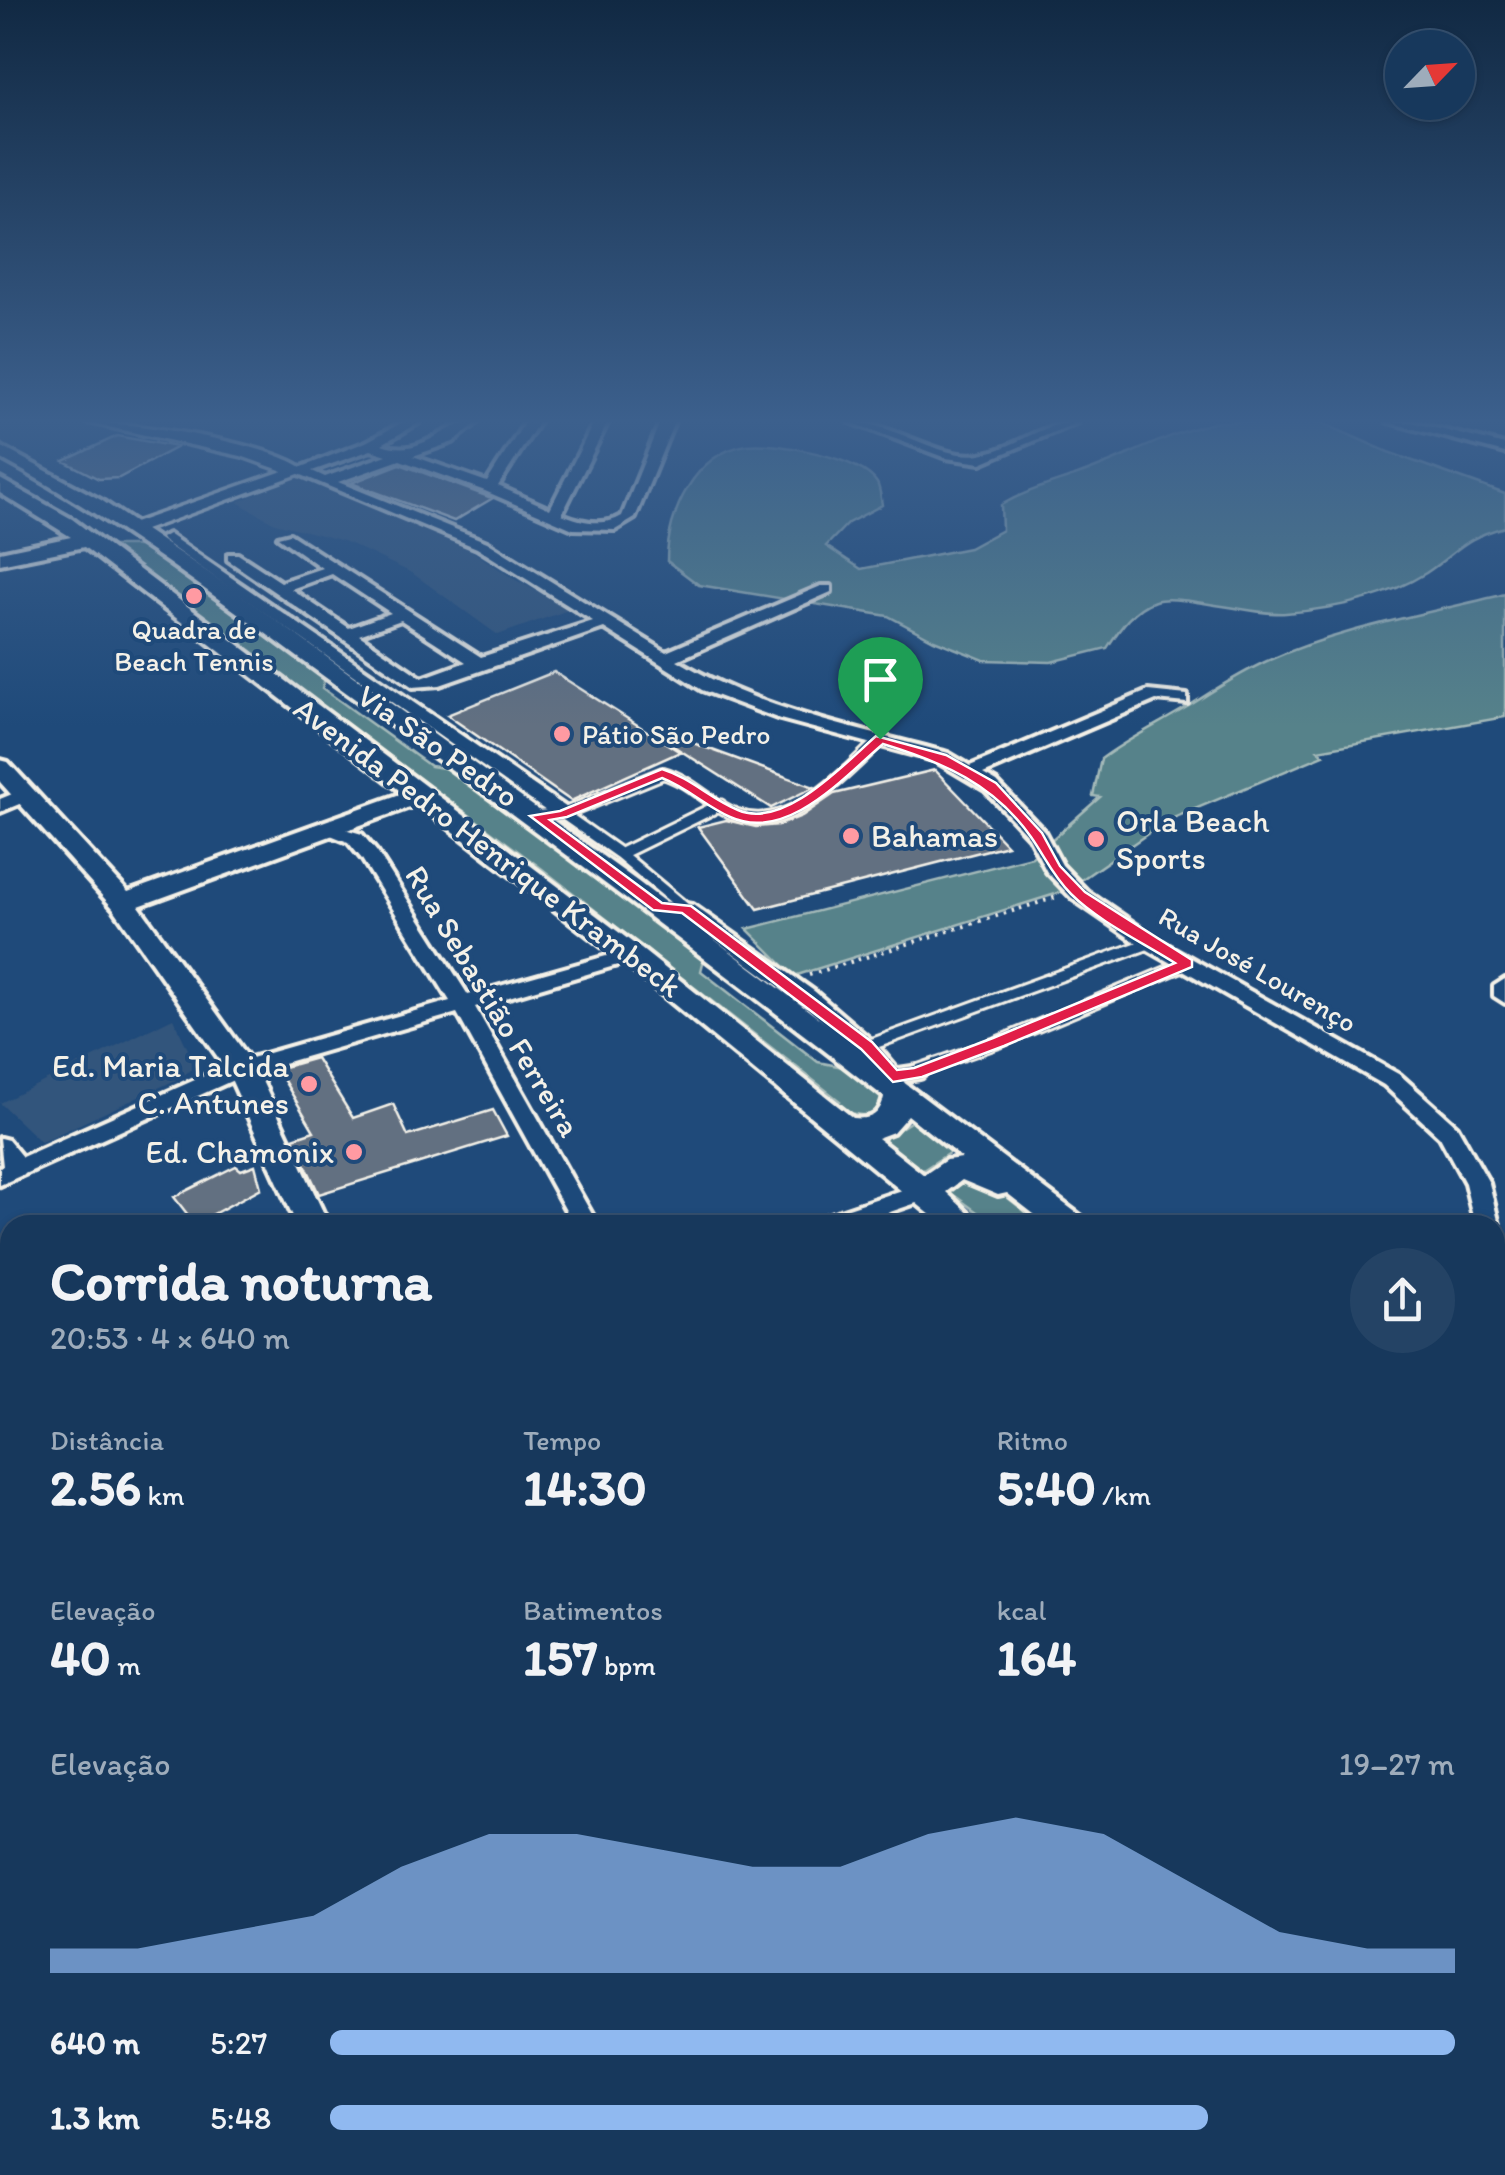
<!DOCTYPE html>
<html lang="pt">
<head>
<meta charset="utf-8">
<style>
  body { margin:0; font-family:Itim,sans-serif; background:#244365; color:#f1f3f6; height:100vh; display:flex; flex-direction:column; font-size:38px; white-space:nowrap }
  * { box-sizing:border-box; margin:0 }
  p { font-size:32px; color:#9eacbb }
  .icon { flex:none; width:55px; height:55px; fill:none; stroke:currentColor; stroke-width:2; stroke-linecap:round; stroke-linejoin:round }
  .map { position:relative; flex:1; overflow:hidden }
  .drawer { position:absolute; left:0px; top:1215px; width:1505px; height:960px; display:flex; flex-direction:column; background:#17385c; border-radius:30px 30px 0 0; box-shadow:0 2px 8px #0004,0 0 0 2px #365272 }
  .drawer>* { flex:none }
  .needle { width:65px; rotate:65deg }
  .controls { position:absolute; left:1385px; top:30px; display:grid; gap:20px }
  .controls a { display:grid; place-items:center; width:90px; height:90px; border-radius:50%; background:#17385c; box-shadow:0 2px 8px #0004,0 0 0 2px #365272; font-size:50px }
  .pin { position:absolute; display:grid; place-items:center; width:85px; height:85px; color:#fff; margin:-102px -42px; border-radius:50% 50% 50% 0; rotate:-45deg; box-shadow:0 0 10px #0007 }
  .pin .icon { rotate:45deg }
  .round { display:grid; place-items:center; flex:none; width:105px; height:105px; border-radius:52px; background:#244365 }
  .headline { display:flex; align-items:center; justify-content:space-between; height:170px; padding:0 50px }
  h1 { font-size:55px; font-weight:800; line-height:75px }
  .metrics { display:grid; grid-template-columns:repeat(3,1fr); gap:15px; height:170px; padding:10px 50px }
  .metrics div { display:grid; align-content:center }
  .metrics b { font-size:50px; font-weight:800 }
  .metrics small { font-size:28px; font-weight:400 }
  .metrics p { font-size:28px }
  .chart { height:280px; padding:20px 50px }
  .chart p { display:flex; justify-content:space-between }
  .chart svg { width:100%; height:180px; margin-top:10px; fill:#90b9f0; opacity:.7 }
  ul { padding:0 50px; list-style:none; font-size:32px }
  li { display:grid; grid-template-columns:160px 120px 1fr; align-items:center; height:75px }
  li i { height:25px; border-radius:12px; background:#90b9f0 }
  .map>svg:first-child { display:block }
</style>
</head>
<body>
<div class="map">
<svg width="1505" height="2175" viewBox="0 0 1505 2175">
  <rect width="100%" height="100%" fill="#1f4a7a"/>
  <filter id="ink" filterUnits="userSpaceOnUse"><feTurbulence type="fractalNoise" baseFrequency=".01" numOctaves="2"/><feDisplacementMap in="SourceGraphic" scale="20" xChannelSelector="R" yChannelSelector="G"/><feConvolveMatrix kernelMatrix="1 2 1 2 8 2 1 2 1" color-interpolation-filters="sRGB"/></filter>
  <g filter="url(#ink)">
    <!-- built -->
    <path fill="#33557c" d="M297,477L454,539L514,579L571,609L498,635L412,573L344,541L275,523L237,502Z
      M173,1018L196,1066L180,1078L41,1142L0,1103Z"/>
    <!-- green -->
    <path fill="#56828a" stroke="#a5bab9" stroke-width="2.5" d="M1218,422H1320L1388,452L1505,494V527C1463,538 1459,551 1426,573C1386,598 1332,609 1286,613C1255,616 1177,593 1155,601C1133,608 1119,630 1107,648L1051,662L984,660L934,640L888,616L699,585L667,561C667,514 694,453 747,445C775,441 862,458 877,483C880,488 881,499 882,505L848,523L826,546L861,569L969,548L1002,530L1001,505C1027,490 1052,484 1080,474C1126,458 1169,432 1218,422Z
      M105,546H140L325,678L322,688L430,766L451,769L704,959L701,971L818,1062L848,1068L885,1098L880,1111C866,1119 849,1114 836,1105L840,1101L541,868Z
      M1505,594V717L1318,750L1324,755L1166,821L1065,891L794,976L747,929L1032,857L1100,797L1093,796L1101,759C1128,739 1157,725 1187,707C1213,691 1238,674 1267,661C1341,628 1427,614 1505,594Z
      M915,1119L955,1149L920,1172L880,1141Z
      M959,1178L984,1179L1042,1225H995L951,1193L949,1188Z"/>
    <!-- building -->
    <path fill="#626f81" stroke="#f4f1e8" stroke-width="2.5" d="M117,436L177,447L119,478L99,479L64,461Z
      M400,464L489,497L493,498L454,521L351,483Z
      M554,672L680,752L571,801L447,715Z
      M671,735L814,787L771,808L667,742Z
      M935,770L1007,845L758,909L698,827L726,820L756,827L779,825L802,816L834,794Z
      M316,1058L353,1118L393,1104L408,1136L493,1110L507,1136L319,1194L293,1138L314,1131L277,1069Z
      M255,1165L261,1188L195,1224L174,1197L236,1166L241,1170Z"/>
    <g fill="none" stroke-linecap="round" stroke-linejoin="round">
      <defs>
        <path id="service-far1" d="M563,814L620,854L686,909
          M537,816L563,814L663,773C691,781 710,805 737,815C791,835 846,771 881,739
          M620,854L720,805
          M867,1046L1150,943
          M907,1074L999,1042L1186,964"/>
        <path id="service" d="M893,1076L919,1072"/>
        <path id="minor" d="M403,422H420L382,444C423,459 442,422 478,422L453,442L413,456L487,482L525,422H539L498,486L550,509L594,422H608L562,514C581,522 603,527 622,516L660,422H674L635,518L615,530L573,529L485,491L400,460L338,482L487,542L666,652L821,586H831V592L677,660C759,710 856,728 948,753L970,766L1148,691L1187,695V703L1156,700L983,774L997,782L1044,831L1062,865L1087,891L1157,939L1400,1075L1457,1126L1489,1183L1499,1225L1496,1231L1495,1225H1475L1465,1183L1440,1137L1384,1085L1143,947L1073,899L1047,872L1029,837L985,790L936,761L780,719L702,690L604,628L440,685L413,687L228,560V554H238L281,582L322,568L278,537L290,534L481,657L593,621L477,548L292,471L366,442ZM371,450L387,455L325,477L312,471ZM332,574L391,613L349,628L291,589ZM401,620L466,662L422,678L359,635Z
          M850,422C893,422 941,461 980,454C1015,449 1042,422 1078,422L981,463L946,458Z
          M1388,422H1411L1505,445V453Z
          M168,534L570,810V818H556L163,541L161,538Z
          M27,788L34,790V798L0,812V799Z
          M327,824L362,834L377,852L468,995L624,951H638L641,955L638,959L475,1007L598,1225H574L457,1013L249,1073L0,1185V1167L3,1166L0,1138L8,1140L22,1157L233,1063L450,1001L362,859L348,842L318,830Z
          M659,901L693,905L814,991L876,1044L897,1069L911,1095L908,1100H892L880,1077L860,1054L799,1001L681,915L652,911L649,907Z
          M1505,979V1003L1494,996V986Z
          M923,1183L931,1186L935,1192L931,1198L852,1225H813L816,1219Z
          M1495,1308L1505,1312V1339L1495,1335Z
          M1505,1358V1396L1495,1392V1362Z
          M10,1407V1431L0,1434V1410Z
          M10,1688V1719L0,1722V1691Z
          M1505,1759V1789L1495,1790V1760Z
          M10,2010V2049L0,2053V2014Z
          M10,2059V2127L0,2131V2063Z"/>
        <path id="tertiary" d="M86,422C132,422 274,443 307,471L134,534L128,533V525L283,471L241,456Z
          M1505,2128V2174L1495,2175L1479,2168L1478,2165H1495V2129Z
          M1276,2165H1404L1400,2175H1272Z"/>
        <path id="secondary" d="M0,446L101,500L234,590L637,881L1082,1217L1086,1225H1048L1007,1193L998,1195L962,1180L946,1192L981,1225H943L621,961L418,804L139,906L256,1068L329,1225H297L227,1070L114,909L0,782V760L8,762L128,892L403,793L84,547L0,564V552L71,537L0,493V479L72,519L641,949L853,1118C871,1120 880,1115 884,1097C709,960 531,827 351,696C236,613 126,525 0,458ZM908,1115L962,1158L946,1160L924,1175L877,1138L893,1132Z
          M1495,1580L1505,1583V1622L1495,1618Z
          M1495,1624L1505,1628V1668L1495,1665Z
          M682,2165H733L737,2175H686Z"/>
      </defs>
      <!-- service-far1 casing -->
      <use href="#service-far1" stroke="#f4f1e8" stroke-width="16"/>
      <!-- service casing -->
      <use href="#service" stroke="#f4f1e8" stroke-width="20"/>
      <!-- minor casing -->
      <use href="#minor" stroke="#f4f1e8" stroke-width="8"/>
      <!-- tertiary casing -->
      <use href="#tertiary" stroke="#f4f1e8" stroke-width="7"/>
      <!-- secondary casing -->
      <use href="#secondary" stroke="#f4f1e8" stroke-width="8"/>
      <!-- path -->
      <path stroke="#f4f1e8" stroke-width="4" stroke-dasharray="2.5 6" stroke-linecap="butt" d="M809,975L1057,897"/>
      <!-- service-far1 -->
      <use href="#service-far1" stroke="#1f4a7a" stroke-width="10"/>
      <!-- service -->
      <use href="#service" stroke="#1f4a7a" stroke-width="12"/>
      <!-- minor -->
      <use href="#minor" fill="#1f4a7a" fill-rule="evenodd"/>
      <!-- tertiary -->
      <use href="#tertiary" fill="#1f4a7a" fill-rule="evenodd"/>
      <!-- secondary -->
      <use href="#secondary" fill="#1f4a7a" fill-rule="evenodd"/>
    </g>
  </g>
  <!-- sky -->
  <linearGradient id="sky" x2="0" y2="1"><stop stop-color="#112943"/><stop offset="0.58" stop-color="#3c608d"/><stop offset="1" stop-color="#3c608d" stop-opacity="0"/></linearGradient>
  <rect width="1505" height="726" fill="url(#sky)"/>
  <!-- route -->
  <path fill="#e11d48" stroke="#fff" stroke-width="2.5" fill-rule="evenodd" d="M876,736L946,755L996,783L1042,833L1060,866L1085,892L1192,960V967L1004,1046L922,1077L893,1082L861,1049L682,913L653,910L530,816L560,811L662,769C691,778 711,799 738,810C784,830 844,764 876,736ZM883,744C942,762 994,784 1031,837C1045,857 1053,876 1071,894C1099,922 1142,942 1175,963L993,1038L914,1068L897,1070L872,1042L691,906L662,903L550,820L567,817L662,778C687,788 706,806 730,817C787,843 844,777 883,744Z"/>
  <!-- markers -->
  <g fill="#ff9aa2" stroke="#1f4a7a" stroke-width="4">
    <circle cx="194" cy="596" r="10"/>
    <circle cx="562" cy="734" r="10"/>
    <circle cx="851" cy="836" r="10"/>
    <circle cx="1096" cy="839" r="10"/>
    <circle cx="309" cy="1084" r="10"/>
    <circle cx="354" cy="1152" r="10"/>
  </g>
  <g text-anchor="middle" stroke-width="8" stroke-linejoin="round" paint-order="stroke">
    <!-- far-poi labels -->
    <g font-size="28" fill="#f4f1e8" stroke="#1f4a7a">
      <text x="194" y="639">Quadra de<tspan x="194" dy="32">Beach Tennis</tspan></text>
      <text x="582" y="744" text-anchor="start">Pátio São Pedro</text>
    </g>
    <!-- far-street labels -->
    <g font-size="28" fill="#f4f1e8" stroke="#1f4a7a">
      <text transform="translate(1258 969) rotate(30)" y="10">Rua José Lourenço</text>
    </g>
    <!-- street labels -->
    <g font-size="32" fill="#f4f1e8" stroke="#1f4a7a">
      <text transform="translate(438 746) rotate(35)" y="11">Via São Pedro</text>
      <text transform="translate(488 847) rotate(37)" y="11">Avenida Pedro Henrique Krambeck</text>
      <text transform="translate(493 1001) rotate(59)" y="11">Rua Sebastião Ferreira</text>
    </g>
    <!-- poi labels -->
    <g font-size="32" fill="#f4f1e8" stroke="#1f4a7a" text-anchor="start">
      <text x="1116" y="832">Orla Beach<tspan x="1116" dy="37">Sports</tspan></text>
      <text x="871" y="847">Bahamas</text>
      <text x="289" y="1077" text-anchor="end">Ed. Maria Talcida<tspan x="289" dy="37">C. Antunes</tspan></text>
      <text x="334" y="1163" text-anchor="end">Ed. Chamonix</text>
    </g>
  </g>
</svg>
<div class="controls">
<a><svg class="needle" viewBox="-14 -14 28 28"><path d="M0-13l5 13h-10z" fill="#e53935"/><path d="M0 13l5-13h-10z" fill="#9eacbb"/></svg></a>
</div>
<div class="pin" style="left:880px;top:739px;background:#1e9e55"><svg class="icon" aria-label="arrive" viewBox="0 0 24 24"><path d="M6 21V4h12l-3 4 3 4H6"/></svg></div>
<section class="drawer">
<div class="headline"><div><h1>Corrida noturna</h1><p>20:53 · 4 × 640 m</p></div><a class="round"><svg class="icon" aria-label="share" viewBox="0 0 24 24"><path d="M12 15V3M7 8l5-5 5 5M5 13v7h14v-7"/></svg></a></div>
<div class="metrics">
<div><p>Distância</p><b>2.56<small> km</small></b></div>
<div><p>Tempo</p><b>14:30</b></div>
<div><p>Ritmo</p><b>5:40<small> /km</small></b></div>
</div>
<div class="metrics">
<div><p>Elevação</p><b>40<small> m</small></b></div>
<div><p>Batimentos</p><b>157<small> bpm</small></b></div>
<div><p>kcal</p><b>164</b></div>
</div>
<div class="chart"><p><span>Elevação</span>19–27 m</p>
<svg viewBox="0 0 160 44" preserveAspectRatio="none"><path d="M0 44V38L10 38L20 34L30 30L40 18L50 10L60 10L70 14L80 18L90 18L100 10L110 6L120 10L130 22L140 34L150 38L160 38V44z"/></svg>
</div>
<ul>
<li><b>640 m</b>5:27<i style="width:100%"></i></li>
<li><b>1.3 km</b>5:48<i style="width:78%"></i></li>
</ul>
</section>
</div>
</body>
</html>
